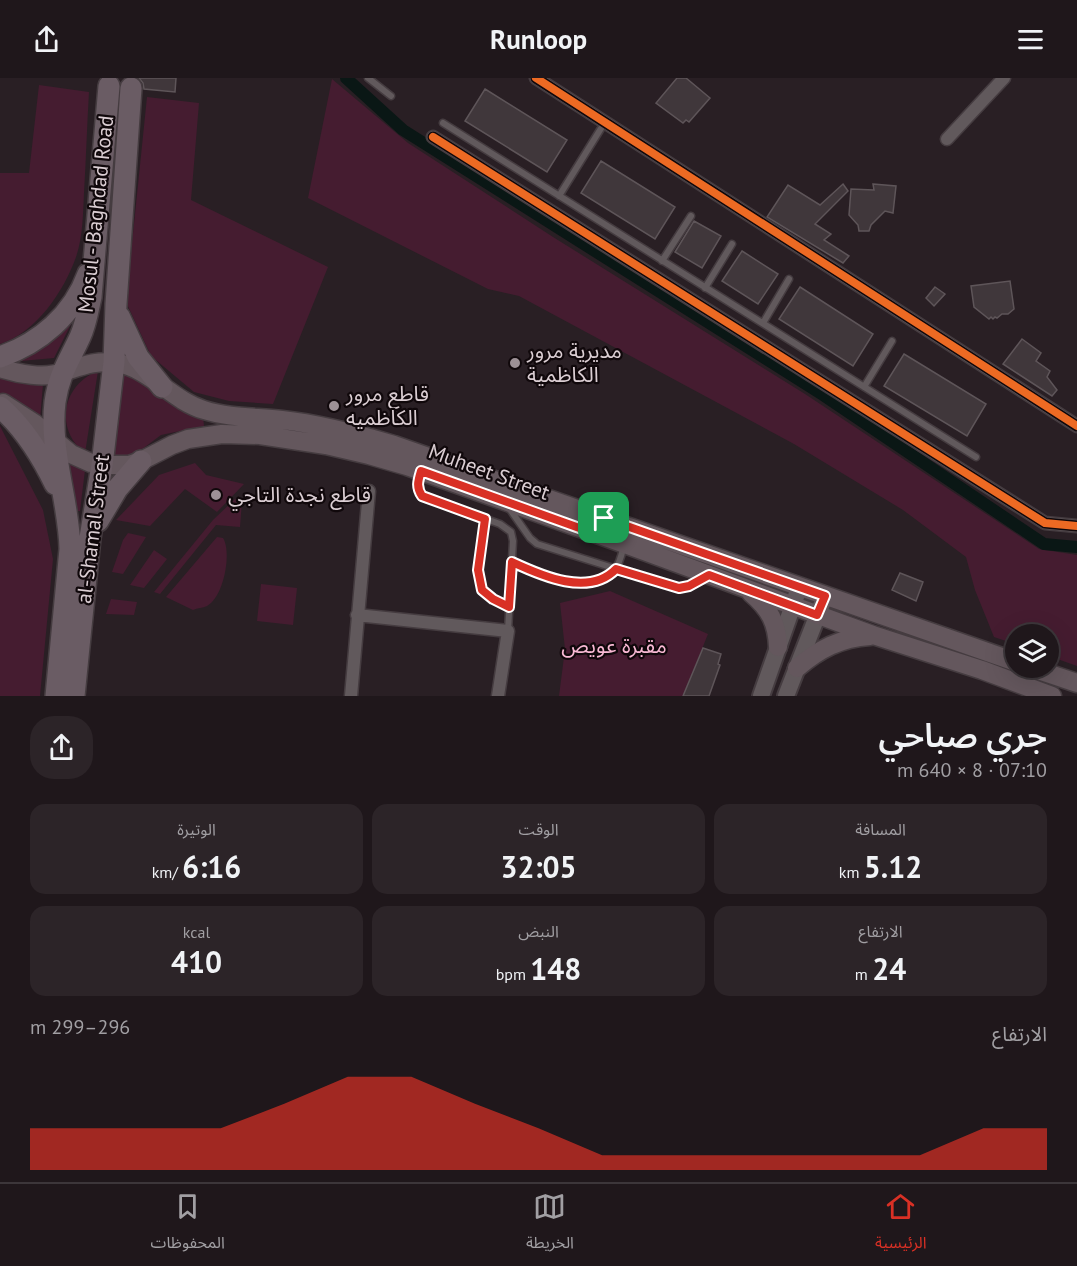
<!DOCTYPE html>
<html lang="ar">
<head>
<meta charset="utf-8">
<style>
  body { margin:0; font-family:"PT Sans","Noto Sans Arabic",sans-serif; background:#2c2428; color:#f1f3f6; direction:rtl; height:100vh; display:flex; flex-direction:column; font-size:22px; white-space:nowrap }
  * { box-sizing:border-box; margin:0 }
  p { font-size:20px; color:#a19fa3 }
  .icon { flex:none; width:33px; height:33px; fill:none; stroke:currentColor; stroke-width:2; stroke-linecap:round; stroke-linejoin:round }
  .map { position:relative; height:618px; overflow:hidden; direction:ltr }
  .side { display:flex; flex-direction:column; background:#1f171b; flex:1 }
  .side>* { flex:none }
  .buttons { position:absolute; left:1005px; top:546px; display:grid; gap:12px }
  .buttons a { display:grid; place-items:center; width:54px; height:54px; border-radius:50%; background:#1f171b; box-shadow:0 6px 24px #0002,0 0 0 2px #3c363a; font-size:30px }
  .pin { position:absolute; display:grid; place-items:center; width:51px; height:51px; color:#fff; margin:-26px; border-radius:12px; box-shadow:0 3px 9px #0006 }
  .round { display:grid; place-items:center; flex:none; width:63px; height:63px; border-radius:24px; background:#2c2428 }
  .head { display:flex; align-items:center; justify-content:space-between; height:102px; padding:0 30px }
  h1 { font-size:33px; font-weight:600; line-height:45px }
  .figures { display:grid; grid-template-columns:repeat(3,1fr); gap:9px; height:102px; padding:6px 30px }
  .figures div { display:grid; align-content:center; border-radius:15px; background:#2c2428; text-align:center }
  .figures b { font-size:30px; font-weight:600 }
  .figures small { font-size:16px; font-weight:400 }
  .figures p { font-size:16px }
  .chart { height:168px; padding:12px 30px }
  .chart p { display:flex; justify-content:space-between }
  .chart svg { width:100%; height:108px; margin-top:6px; fill:#d93025; opacity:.7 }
  header { display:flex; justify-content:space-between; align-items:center; height:78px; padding:0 30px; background:#1f171b; font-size:27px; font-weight:600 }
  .tabs { display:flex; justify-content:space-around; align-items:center; height:84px; border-top:2px solid #3c363a; background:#1f171b; font-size:16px; color:#a19fa3 }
  .tabs a { display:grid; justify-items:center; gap:3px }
  .tabs .active { color:#d93025 }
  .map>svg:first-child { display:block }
</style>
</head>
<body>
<header><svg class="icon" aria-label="menu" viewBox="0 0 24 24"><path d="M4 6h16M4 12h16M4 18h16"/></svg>Runloop<svg class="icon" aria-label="share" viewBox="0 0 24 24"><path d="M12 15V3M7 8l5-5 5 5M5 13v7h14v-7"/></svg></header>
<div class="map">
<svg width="1077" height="618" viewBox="0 0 1077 618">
  <rect width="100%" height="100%" fill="#291f24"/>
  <!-- green -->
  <path fill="#451c30" d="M332,1L408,65L553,159L805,316L1039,471L1077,477V588L1049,578L1048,556H1016L1015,566L994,559L975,512L966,479L903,432L794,366L519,218L488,211L308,120Z
    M39,7L89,14C87,47 86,81 84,115C83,135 83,159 76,179C64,213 36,255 0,266V95H29Z
    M147,19L199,25L191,122L328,189L273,326L229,323L194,314L151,278L126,224Z
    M72,244L54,280L21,283Z
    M122,292C140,299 152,314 168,324C179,332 190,335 203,339L204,348L161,357L133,378L113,383Z
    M98,293L85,375C54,351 62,307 98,293Z
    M0,299L43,306L40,342L0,317Z
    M0,348L43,432L53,481L40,618H0Z
    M69,385L85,392L80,433H75Z
    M195,385L206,397L244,406L217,434L185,411L150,448L116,442L159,397Z
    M235,421L242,423L240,449L216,447L160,516L154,514L213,442Z
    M128,455L146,459L123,496L112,494L123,462Z
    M217,459L223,460C232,474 224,519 207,528C203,530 197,530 193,532L166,519Z
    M154,472L167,481L144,510L130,507Z
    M261,506L297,510L293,547L257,543Z
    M610,513L708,556L683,618H559L565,571L560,525Z
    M111,521L137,524L134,537L106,536Z"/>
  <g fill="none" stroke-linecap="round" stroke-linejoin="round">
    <!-- canal -->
    <path stroke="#0a1715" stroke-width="12" d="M346,0L403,52L823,317L1044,466L1077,469"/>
  </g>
  <!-- building -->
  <path fill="#40373b" stroke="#5e5559" stroke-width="1.5" d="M139,0H176L175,14L144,11L143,5Z
    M677,0H686L710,20L689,44L686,42L683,45L656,25Z
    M485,11L567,62L547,94L465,43Z
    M601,83L675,129L655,161L581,115Z
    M843,106L848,113L815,146L831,156L824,162L849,178L843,185L767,139L788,107L820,127Z
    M873,106L896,108L893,135L885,133L871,147L869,153H859L858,147L849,137L851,111L874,112Z
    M694,143L721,158L702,190L675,174Z
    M742,173L778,196L758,226L722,203Z
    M1010,203L1014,231L1008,236H1002L997,240L995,239L993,241L991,239L989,241L974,229L971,208Z
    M800,209L873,256L853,288L779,241Z
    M935,209L945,216L934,228L926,220Z
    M1022,261L1041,275L1036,283L1050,293L1047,299L1057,312L1052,318L1003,286Z
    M904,276L986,326L967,358L884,308Z
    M900,495L923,504L916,523L892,512Z
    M703,570L721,576L718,586L720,587L709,618H683Z"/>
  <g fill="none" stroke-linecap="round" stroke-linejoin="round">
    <defs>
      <path id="lane" d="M368,0L391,18
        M443,45L976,379
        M559,118L605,44
        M662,183L691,138
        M705,210L732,166
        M763,245L789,201
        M864,309L892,263
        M421,395C418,404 416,409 422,418L500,446L511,454L513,463L508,553
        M509,430L530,460L537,466L674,509L689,508L706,499
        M485,441L478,492L481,512L493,521L509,529
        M512,484C537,496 592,519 614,493C620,486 622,475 624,467"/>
      <path id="street" d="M536,0L1077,348
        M433,59L1045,445L1077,448
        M947,61L1004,0
        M357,537L508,553L498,618
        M351,618L369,413"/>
      <path id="secondary" d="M761,618L799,510
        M786,618L825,518"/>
      <path id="primary" d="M0,290C18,296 45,301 63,294C82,288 96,282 117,285C151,291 171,322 204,332C229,340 256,339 282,342C320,346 357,356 394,367L1016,584
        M3,325L34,345L71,376L91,385L102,387H129L141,383L172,367L188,361L222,356L260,357L326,367L369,377L407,388L625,466L873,557L982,592L1052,618
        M751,515C770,531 777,545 778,569
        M797,590C819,571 840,560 870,558
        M1032,590L1077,605"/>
      <path id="highway" d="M119,238L138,279L162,309
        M0,279C40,265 73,237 88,196
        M0,329C24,350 41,377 55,406
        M98,443L117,411L141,383
        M56,618L70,471C69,422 49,374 55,324C59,296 69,283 80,259C86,246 88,232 91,219L109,8
        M74,618L90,460L102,387L114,284L116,226L131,10"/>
    </defs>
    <!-- lane casing -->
    <use href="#lane" stroke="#453c40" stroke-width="9"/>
    <!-- street casing -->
    <use href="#street" stroke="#453c40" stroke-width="15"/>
    <!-- secondary casing -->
    <use href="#secondary" stroke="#453c40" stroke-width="20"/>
    <!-- primary casing -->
    <use href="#primary" stroke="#453c40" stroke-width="21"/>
    <!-- highway casing -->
    <use href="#highway" stroke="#453c40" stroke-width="24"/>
    <!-- lane -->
    <use href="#lane" stroke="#61595c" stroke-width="6"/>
    <!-- street -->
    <use href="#street" stroke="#61595c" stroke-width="12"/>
    <!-- secondary -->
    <use href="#secondary" stroke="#61595c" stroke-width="16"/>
    <!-- primary -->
    <use href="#primary" stroke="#64575d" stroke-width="18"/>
    <!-- highway -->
    <use href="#highway" stroke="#6a5c64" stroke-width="21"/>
    <defs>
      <path id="cycleway" d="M536,0L1077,348
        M433,59L1045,445L1077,448"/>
    </defs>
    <!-- cycleway casing -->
    <use href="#cycleway" stroke="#10080b" stroke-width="11"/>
    <!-- cycleway -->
    <use href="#cycleway" stroke="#ed6a23" stroke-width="8"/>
  </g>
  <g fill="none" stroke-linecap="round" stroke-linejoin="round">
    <defs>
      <path id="route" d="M421,393L596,456L603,450L604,440L825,518L817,537L709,497L689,508L679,510L616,491C589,519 542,498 512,484L509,529L493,521L482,512L478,492L485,441L422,418C416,409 418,403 421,393Z"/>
    </defs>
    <!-- route casing -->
    <use href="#route" stroke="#fff" stroke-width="12"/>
    <!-- route -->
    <use href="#route" stroke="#d93025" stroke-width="8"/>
  </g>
  <!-- markers -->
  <g fill="#9d9196" stroke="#10080b" stroke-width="2">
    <circle cx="515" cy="285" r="6"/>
    <circle cx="334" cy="328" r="6"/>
    <circle cx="216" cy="417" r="6"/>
  </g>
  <g text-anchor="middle" stroke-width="4.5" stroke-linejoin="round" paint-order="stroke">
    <!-- street labels -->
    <g font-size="21" fill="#dbced3" stroke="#10080b">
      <text transform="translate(96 136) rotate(-84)" y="7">Mosul - Baghdad Road</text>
      <text transform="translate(489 394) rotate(20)" y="7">Muheet Street</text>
      <text transform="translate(93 451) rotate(-83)" y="7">al-Shamal Street</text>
    </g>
    <!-- poi labels -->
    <g font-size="21" fill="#dbced3" stroke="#10080b" text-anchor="start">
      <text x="527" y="280">مديرية مرور<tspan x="527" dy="24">الكاظمية</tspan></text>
      <text x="346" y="323">قاطع مرور<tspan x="346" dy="24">الكاظميه</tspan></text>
      <text x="228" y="424">قاطع نجدة التاجي</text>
    </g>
    <!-- park labels -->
    <g font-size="21" fill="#f9b9d4" stroke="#10080b">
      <text x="614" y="575">مقبرة عويص</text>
    </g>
  </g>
</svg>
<div class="buttons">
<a><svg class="icon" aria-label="layers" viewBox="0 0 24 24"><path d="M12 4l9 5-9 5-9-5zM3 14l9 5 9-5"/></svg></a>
</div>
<div class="pin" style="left:604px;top:440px;background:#1e9e55"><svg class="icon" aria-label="arrive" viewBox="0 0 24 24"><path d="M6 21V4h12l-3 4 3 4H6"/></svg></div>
</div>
<section class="side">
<div class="head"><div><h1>جري صباحي</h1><p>07:10 · 8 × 640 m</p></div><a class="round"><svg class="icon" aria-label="share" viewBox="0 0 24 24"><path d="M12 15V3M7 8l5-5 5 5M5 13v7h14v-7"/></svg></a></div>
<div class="figures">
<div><p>المسافة</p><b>5.12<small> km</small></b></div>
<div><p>الوقت</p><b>32:05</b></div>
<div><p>الوتيرة</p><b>6:16<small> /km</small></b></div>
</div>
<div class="figures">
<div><p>الارتفاع</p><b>24<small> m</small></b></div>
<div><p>النبض</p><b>148<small> bpm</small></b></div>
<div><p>kcal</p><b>410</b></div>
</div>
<div class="chart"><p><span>الارتفاع</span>296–299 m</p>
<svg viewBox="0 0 160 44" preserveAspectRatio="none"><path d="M0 44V27L10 27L20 27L30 27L40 17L50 6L60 6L70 17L80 27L90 38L100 38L110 38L120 38L130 38L140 38L150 27L160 27V44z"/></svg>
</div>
</section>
<nav class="tabs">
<a class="active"><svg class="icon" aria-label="home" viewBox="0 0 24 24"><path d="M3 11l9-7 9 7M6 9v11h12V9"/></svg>الرئيسية</a>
<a><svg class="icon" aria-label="map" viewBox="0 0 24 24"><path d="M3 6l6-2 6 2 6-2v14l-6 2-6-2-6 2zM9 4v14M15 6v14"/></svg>الخريطة</a>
<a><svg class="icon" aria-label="saved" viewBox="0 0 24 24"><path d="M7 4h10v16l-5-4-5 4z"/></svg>المحفوظات</a>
</nav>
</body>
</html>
